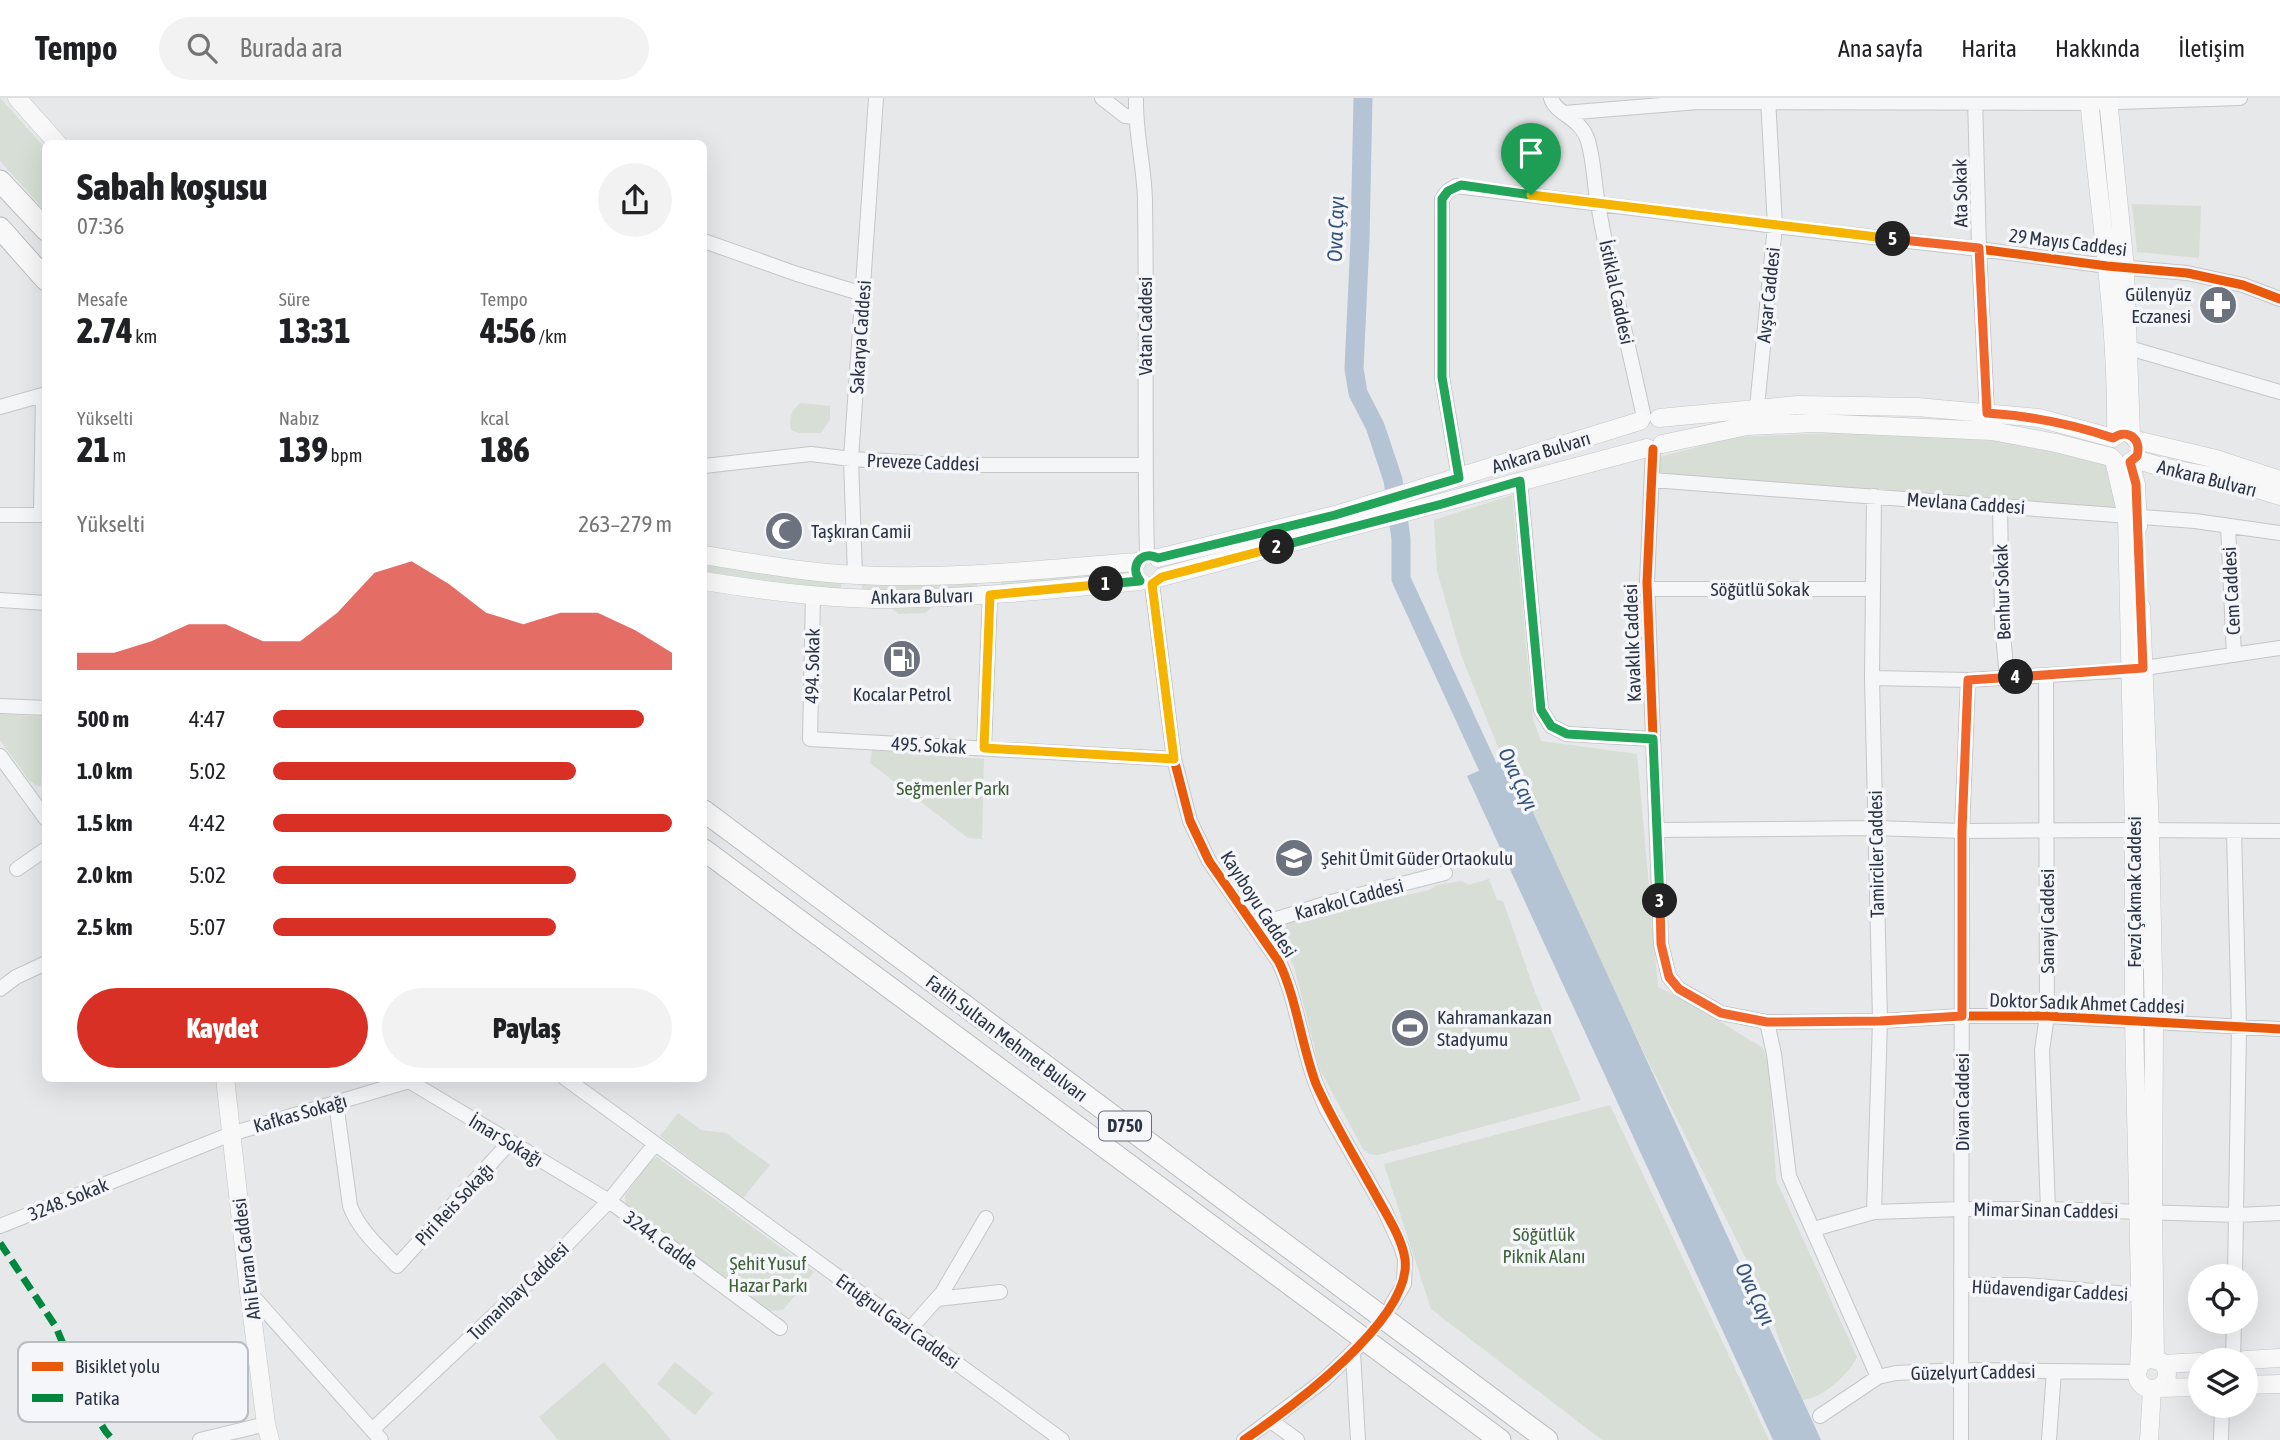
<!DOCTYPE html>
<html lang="tr">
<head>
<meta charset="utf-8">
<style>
  body { margin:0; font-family:"Asap Condensed",sans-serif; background:#f2f2f2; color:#202124; height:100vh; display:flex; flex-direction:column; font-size:26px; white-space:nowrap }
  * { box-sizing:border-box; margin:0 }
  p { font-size:23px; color:#757577 }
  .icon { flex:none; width:38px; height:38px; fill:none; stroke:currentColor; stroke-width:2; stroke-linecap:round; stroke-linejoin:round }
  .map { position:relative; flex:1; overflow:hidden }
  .side { position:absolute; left:42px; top:42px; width:665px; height:942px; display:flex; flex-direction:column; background:#fff; border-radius:10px; box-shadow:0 7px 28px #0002 }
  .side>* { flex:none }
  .fabs { position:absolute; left:2188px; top:1166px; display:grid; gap:14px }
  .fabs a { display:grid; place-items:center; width:70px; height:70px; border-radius:50%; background:#fff; box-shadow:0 7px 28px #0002; font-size:35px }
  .pin { position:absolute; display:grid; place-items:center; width:60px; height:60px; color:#fff; margin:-72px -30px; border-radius:50% 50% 50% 0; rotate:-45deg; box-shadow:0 0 7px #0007 }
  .pin .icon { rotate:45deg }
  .km { position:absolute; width:35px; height:35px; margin:-18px; border-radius:50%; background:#222; color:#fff; font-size:19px; line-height:35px; text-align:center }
  .round { display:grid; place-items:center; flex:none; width:74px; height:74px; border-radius:37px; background:#f2f2f2 }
  .overview { display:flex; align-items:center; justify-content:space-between; height:119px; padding:0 35px }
  h1 { font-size:38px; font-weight:800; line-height:52px }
  .stats { display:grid; grid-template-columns:repeat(3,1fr); gap:10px; height:119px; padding:7px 35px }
  .stats div { display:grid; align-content:center }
  .stats b { font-size:35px; font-weight:800 }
  .stats small { font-size:19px; font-weight:400 }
  .stats p { font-size:19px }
  .chart { height:196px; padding:14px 35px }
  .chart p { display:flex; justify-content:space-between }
  .chart svg { width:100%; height:126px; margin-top:7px; fill:#d93025; opacity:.7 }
  .action { display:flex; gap:14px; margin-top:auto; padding:14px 35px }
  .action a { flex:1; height:80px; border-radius:42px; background:#d93025; color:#fff; font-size:28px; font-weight:800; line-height:80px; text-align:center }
  .action a+a { background:#f2f2f2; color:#202124 }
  ul { padding:0 35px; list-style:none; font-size:23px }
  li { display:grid; grid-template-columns:112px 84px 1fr; align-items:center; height:52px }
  li i { height:18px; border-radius:9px; background:#d93025 }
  header { display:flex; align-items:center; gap:42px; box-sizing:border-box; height:98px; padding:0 35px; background:#fff; border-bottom:2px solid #e0e0e0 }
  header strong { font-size:33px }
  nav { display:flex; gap:38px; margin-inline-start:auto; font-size:24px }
  .search { width:490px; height:63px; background:#f2f2f2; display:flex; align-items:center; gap:18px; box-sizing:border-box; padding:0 24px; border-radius:38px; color:#757577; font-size:26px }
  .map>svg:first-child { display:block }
</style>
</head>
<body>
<header>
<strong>Tempo</strong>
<div class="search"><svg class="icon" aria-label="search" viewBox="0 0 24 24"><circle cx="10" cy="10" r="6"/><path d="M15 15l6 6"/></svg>Burada ara</div>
<nav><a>Ana sayfa</a><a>Harita</a><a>Hakkında</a><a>İletişim</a></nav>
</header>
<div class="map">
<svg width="2280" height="1342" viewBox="0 0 2280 1342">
  <rect width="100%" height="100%" fill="#e6e8ea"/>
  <!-- green -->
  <path fill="#d6ded6" d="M0,0L45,50V113L0,63Z
    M2132,106L2201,108L2199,160L2137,154Z
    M801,305L830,308V322L821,335H800L792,333C787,324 792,310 801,305Z
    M1854,334L2000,343L2110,364L2121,413L1658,378L1660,359L1734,339Z
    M1512,397L1533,621L1541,643L1637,656L1658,889L1682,900L1763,950L1769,967L1776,1082L1857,1259C1849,1276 1822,1301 1802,1302L1757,1183L1576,817L1508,674L1461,557L1437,473L1434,422Z
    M704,467L841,485V492L717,476L704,473Z
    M1129,471V476L1001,488V484Z
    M977,485V491L862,492V486Z
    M933,507L926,515L898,516L890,508Z
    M0,616L45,619L41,688H37L28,681L0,642Z
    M872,652L984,661L982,741L968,740L870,665Z
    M1489,781L1497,802L1503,803L1535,894L1581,1002L1378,1057L1369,1056L1363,1051L1320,972L1294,868L1274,831L1298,822L1429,792L1437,787L1462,783L1468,787Z
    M1610,1007L1769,1342H1602L1431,1211L1384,1066Z
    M678,1015L701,1032L726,1035L770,1067L743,1100L660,1038Z
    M657,1059L814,1174L783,1212L770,1213L626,1107L625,1098L649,1064Z
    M604,1264L671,1342H558L539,1319Z
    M675,1264L713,1295L695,1317L657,1286Z"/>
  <!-- water -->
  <path fill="#b4c4d5" d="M1508,660L1821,1342H1773L1467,678Z"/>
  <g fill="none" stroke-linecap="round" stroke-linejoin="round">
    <!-- river -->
    <path stroke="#b4c4d5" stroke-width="19" d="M1363,0L1360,141L1354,271L1358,295L1375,328L1393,382L1401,441V481L1498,691"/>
    <defs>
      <path id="minor" d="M1102,0L1125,18L1136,19
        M1136,0C1135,36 1145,70 1145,106C1147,223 1144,340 1147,457
        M1551,0C1556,17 1581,19 1588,43C1594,63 1594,85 1598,106C1610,177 1629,249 1644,320
        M1975,0L1979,151L1987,315
        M1564,15L1698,4L2089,5L2240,0
        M704,143L797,176L863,196
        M2129,250L2280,294
        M0,309L46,296
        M1757,309L1775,128L1768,0
        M1653,351L1647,484L1661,846L1669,879L1679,891L1721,915L1767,924L1880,923L1962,918H2047L2280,931
        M704,368L811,356L851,361L955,367H1144
        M1459,379L1442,279V101L1448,93L1456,88L1775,128L1979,151L2107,168L2187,175L2243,187L2280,201
        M1652,382L2195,423L2280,435
        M1520,383L1541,612L1551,628L1567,636L1653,641
        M1874,398L1872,580L1880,923L1874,1114
        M2000,408L2002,525L2007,580
        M0,417H46
        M41,417L43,297
        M2228,428L2234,557
        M855,477L851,361L876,0
        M1152,486L1174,661L1190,723L1209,763L1279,864C1297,902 1301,946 1316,986L1326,1010L1384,1111L1401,1148L1405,1161L1404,1186L1392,1206
        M1647,491H1873
        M813,496L810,641L1174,661
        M0,502L46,505
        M2046,577L2047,918L2042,952L2048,1111
        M1872,580L1968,582L2131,572L2280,550
        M0,608L46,610
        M984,650L990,497
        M0,658L46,721
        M1658,732L1875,730L1962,733L2134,732L2280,733
        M2234,733L2239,928L2235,1178
        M17,771L46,751
        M1254,828L1331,804L1445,775
        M0,891L16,879L46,865
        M1767,924L1774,956L1789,1078L1878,1279
        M404,980L609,1103L780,1230
        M565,980L1062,1342
        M336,1005L350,1108C359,1132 379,1149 397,1168L510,1044
        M0,1128L231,1036L409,983L412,980
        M1814,1131L1874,1114L1961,1111H2048L2237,1117L2280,1115
        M1961,1187H2026L2140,1197
        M249,1194L381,1342
        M937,1201L1000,1194
        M910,1231L942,1195L986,1120
        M1353,1255L1358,1342
        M2233,1262L2234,1223
        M1820,1318L1878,1279L1896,1275L1961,1272L2138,1274
        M1271,1323L1297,1342
        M372,1332L539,1175L609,1103L655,1046
        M200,1342L266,1326
        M1244,1342L1323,1283L1359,1248
        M1961,1342L1962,733L1968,582
        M2049,1342L2054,1273
        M2221,1342L2222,1307"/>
      <path id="major" d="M17,0L58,46
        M2089,0C2099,112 2118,225 2116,338
        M2108,0L2125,170L2131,337
        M1659,320L1798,307L1917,309L2039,320L2113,340
        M2136,342L2216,361L2280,382
        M1662,346L1747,328L1815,325L1992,333L2056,345L2111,359
        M2134,361L2162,369L2221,380L2280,398
        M2114,362L2127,418L2134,732V923L2141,1231L2139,1270
        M2130,364L2136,386L2138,429
        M704,457C754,465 806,475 858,477C951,482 1044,471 1137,464
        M1158,460L1335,417L1640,323
        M1162,479L1647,350
        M704,483C765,493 828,501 890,501C973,500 1057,491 1140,483
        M2141,509L2150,732L2154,924L2153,1114L2155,1262
        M225,980L249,1194L266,1326L270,1342
        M2137 1276a15 15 0 1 1 30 0a15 15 0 1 1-30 0Z
        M2245,1262L2280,1260
        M2163,1266L2200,1264
        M2245,1287L2280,1286
        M2157,1290L2200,1289
        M2149,1342L2152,1291"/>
      <path id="highway" d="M0,83L46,132
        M0,130L46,182
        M704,713L1547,1342
        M704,752L1500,1342"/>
    </defs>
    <!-- minor casing -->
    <use href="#minor" stroke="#c4c6c8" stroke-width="16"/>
    <!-- major casing -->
    <use href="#major" stroke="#c2c5c8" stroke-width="19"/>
    <!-- highway casing -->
    <use href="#highway" stroke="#b8bbbf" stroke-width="23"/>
    <!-- minor -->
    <use href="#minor" stroke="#f5f6f7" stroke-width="14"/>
    <!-- major -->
    <use href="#major" stroke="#f8f8f8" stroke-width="18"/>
    <!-- highway -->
    <use href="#highway" stroke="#f8f8f8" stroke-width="21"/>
    <!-- quiet -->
    <path stroke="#00873e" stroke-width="7" stroke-dasharray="14 7" stroke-linecap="butt" d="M0,1145L56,1229L87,1304L106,1334L113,1342"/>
    <defs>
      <path id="cycleway" d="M1653,351L1647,484L1661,846L1669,879L1679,891L1721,915L1767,924L1880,923L1962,918H2047L2280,931
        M1459,379L1442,279V101L1448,93L1456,88L1775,128L1979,151L2107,168L2187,175L2243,187L2280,201
        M1152,486L1174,661L1190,723L1209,763L1279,864C1297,902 1301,946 1316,986C1334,1026 1358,1064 1379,1103C1389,1121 1402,1141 1405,1161C1413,1221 1289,1311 1244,1342"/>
    </defs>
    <!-- cycleway casing -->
    <use href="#cycleway" stroke="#f4f6f9" stroke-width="13"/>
    <!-- cycleway -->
    <use href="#cycleway" stroke="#e8590c" stroke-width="9"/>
  </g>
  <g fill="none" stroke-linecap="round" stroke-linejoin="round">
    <defs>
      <path id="split-1" d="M1106,486L1140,483C1129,468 1141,452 1158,460L1335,417L1459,380L1442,279V101L1448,93L1461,87L1531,97"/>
      <path id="split-2" d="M1106,486L990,497L984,650L1174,661L1152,486L1162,479L1277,449"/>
      <path id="split-3" d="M1277,449L1442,406L1520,383L1541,612L1551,628L1567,636L1653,641L1660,803"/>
      <path id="split-4" d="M1660,803L1661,846L1669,879L1679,891L1721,915L1767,924L1880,923L1962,918V733L1968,582L2016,579"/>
      <path id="split-5" d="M1893,141L1979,150L1987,315C2031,318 2072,326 2113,340C2128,330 2142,341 2137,358L2130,364L2136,386L2143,570L2016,579"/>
      <path id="split-6" d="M1531,97L1893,141"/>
    </defs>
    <!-- split-1 casing -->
    <use href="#split-1" stroke="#fff" stroke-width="14"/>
    <!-- split-2 casing -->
    <use href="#split-2" stroke="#fff" stroke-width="14"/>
    <!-- split-3 casing -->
    <use href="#split-3" stroke="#fff" stroke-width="14"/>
    <!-- split-4 casing -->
    <use href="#split-4" stroke="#fff" stroke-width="14"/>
    <!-- split-5 casing -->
    <use href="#split-5" stroke="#fff" stroke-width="14"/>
    <!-- split-6 casing -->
    <use href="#split-6" stroke="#fff" stroke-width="14"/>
    <!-- split-1 -->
    <use href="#split-1" stroke="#22a559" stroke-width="9"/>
    <!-- split-2 -->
    <use href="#split-2" stroke="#f5b400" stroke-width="9"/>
    <!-- split-3 -->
    <use href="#split-3" stroke="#22a559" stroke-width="9"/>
    <!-- split-4 -->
    <use href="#split-4" stroke="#f0652b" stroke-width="9"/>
    <!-- split-5 -->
    <use href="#split-5" stroke="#f0652b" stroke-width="9"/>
    <!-- split-6 -->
    <use href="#split-6" stroke="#f5b400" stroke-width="9"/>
  </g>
  <!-- icons -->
  <defs>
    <symbol id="pharmacy-disc" viewBox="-11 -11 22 22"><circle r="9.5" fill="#6c737f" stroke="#f4f6f9"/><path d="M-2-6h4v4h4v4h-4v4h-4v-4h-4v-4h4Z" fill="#fff"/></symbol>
    <symbol id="mosque-disc" viewBox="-11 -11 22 22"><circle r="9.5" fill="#6c737f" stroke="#f4f6f9"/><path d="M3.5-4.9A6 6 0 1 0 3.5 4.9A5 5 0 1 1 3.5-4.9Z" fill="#fff"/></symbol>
    <symbol id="fuel-disc" viewBox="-11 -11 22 22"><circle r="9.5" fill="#6c737f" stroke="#f4f6f9"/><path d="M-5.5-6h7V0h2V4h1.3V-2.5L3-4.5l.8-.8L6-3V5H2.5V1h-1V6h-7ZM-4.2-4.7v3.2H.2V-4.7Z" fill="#fff"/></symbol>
    <symbol id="school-disc" viewBox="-11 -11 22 22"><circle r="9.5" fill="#6c737f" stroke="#f4f6f9"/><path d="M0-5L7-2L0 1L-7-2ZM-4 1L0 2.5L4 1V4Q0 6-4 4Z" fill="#fff"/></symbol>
    <symbol id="stadium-disc" viewBox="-11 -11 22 22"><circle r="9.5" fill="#6c737f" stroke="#f4f6f9"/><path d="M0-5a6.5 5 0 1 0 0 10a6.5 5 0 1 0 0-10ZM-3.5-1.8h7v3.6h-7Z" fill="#fff"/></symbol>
  </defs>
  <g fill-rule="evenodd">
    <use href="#pharmacy-disc" x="2196" y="185" width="44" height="44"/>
    <use href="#mosque-disc" x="762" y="411" width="44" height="44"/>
    <use href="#fuel-disc" x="880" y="539" width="44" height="44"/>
    <use href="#school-disc" x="1272" y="738" width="44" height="44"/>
    <use href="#stadium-disc" x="1388" y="908" width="44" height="44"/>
  </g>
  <g text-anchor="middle" stroke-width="7" stroke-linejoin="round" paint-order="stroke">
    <!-- shield labels -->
    <rect fill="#f4f6f9" stroke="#676e7b" stroke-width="2" x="1099" y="1013.5" width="52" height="29" rx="5"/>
    <g font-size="18" font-weight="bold" fill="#2b3445">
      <text x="1125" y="1034">D750</text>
    </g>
    <!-- street labels -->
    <g font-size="19" fill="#2b3445" stroke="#f4f6f9">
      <text transform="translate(1960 95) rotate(-91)" y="7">Ata Sokak</text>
      <text transform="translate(2068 144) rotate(7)" y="7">29 Mayıs Caddesi</text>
      <text transform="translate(1617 194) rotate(78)" y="7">İstiklal Caddesi</text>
      <text transform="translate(1768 197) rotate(-84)" y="7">Avşar Caddesi</text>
      <text transform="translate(1145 228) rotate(-90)" y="7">Vatan Caddesi</text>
      <text transform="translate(860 239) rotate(-86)" y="7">Sakarya Caddesi</text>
      <text transform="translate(1541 354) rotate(-17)" y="7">Ankara Bulvarı</text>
      <text transform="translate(923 364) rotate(2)" y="7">Preveze Caddesi</text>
      <text transform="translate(2207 380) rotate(14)" y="7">Ankara Bulvarı</text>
      <text transform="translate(1966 405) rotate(4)" y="7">Mevlana Caddesi</text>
      <text x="1760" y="498">Söğütlü Sokak</text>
      <text transform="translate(2231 493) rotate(-93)" y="7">Cem Caddesi</text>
      <text transform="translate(2002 494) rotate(-92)" y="7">Benhur Sokak</text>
      <text transform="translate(922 498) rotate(-1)" y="7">Ankara Bulvarı</text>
      <text transform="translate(1632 545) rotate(-92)" y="7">Kavaklık Caddesi</text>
      <text transform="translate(812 568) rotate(-89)" y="7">494. Sokak</text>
      <text transform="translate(929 647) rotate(3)" y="7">495. Sokak</text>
      <text transform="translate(1876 756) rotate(-91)" y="7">Tamirciler Caddesi</text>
      <text transform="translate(2134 794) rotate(-90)" y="7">Fevzi Çakmak Caddesi</text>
      <text transform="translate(1349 801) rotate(-15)" y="7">Karakol Caddesi</text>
      <text transform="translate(1259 806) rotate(57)" y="7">Kayıboyu Caddesi</text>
      <text transform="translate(2047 823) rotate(-90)" y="7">Sanayi Caddesi</text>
      <text transform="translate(2087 905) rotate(2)" y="7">Doktor Sadık Ahmet Caddesi</text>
      <text transform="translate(1007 940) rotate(37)" y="7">Fatih Sultan Mehmet Bulvarı</text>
      <text transform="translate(1962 1004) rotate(-90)" y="7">Divan Caddesi</text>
      <text transform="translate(300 1015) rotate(-16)" y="7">Kafkas Sokağı</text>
      <text transform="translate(506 1042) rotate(31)" y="7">İmar Sokağı</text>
      <text transform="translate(68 1101) rotate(-22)" y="7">3248. Sokak</text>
      <text transform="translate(454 1106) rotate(-47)" y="7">Piri Reis Sokağı</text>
      <text transform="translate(2046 1112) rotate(1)" y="7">Mimar Sinan Caddesi</text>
      <text transform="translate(661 1142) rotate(36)" y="7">3244. Cadde</text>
      <text transform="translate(246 1161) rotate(-97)" y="7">Ahi Evran Caddesi</text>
      <text transform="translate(2050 1192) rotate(3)" y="7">Hüdavendigar Caddesi</text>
      <text transform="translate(518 1193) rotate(-44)" y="7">Tumanbay Caddesi</text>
      <text transform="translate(898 1223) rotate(36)" y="7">Ertuğrul Gazi Caddesi</text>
      <text transform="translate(1973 1274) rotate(-1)" y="7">Güzelyurt Caddesi</text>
    </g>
    <!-- poi labels -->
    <g font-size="19" fill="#2b3445" stroke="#f4f6f9" text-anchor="start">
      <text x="2191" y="203" text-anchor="end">Gülenyüz<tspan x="2191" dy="22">Eczanesi</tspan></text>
      <text x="811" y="440">Taşkıran Camii</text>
      <text x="902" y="603" text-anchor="middle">Kocalar Petrol</text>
      <text x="1321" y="767">Şehit Ümit Güder Ortaokulu</text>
      <text x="1437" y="926">Kahramankazan<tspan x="1437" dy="22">Stadyumu</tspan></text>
    </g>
    <!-- park labels -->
    <g font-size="19" fill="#3f6138" stroke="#f4f6f9">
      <text x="953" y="697">Seğmenler Parkı</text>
      <text x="1544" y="1143">Söğütlük<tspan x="1544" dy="22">Piknik Alanı</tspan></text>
      <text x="768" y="1172">Şehit Yusuf<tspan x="768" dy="22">Hazar Parkı</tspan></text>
    </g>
    <!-- water labels -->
    <g font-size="21" font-style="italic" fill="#34527a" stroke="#f4f6f9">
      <text transform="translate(1336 131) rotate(-88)" y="7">Ova Çayı</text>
      <text transform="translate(1518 681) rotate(65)" y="7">Ova Çayı</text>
      <text transform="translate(1755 1196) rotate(65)" y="7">Ova Çayı</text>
    </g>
  </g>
  <!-- legend -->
  <rect x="18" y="1244" width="230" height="80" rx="10" fill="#f4f6f9" stroke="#b8bcc3" stroke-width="2"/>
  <rect x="32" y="1264" width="31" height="9" fill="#e8590c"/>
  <rect x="32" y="1296" width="31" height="8" fill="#00873e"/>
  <g font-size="19" fill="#2b3445">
    <text x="75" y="1275">Bisiklet yolu</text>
    <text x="75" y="1307">Patika</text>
  </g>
</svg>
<div class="fabs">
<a><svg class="icon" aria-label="locate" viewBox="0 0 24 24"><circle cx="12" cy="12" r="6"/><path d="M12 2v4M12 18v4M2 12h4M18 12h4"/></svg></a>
<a><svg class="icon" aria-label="layers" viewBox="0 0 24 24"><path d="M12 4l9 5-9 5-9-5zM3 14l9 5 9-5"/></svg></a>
</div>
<div class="pin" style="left:1531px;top:97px;background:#1e9e55"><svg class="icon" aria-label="arrive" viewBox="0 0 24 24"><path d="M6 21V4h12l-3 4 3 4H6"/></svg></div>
<b class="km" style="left:1106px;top:486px">1</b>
<b class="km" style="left:1277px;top:449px">2</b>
<b class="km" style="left:1660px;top:803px">3</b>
<b class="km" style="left:2016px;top:579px">4</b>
<b class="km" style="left:1893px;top:141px">5</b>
<section class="side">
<div class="overview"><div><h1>Sabah koşusu</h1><p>07:36</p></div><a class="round"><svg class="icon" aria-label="share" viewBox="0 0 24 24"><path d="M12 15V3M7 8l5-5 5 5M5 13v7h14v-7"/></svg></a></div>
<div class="stats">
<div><p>Mesafe</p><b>2.74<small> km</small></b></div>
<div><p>Süre</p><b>13:31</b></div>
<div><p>Tempo</p><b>4:56<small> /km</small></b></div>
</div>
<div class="stats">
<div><p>Yükselti</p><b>21<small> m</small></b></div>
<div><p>Nabız</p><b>139<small> bpm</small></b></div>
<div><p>kcal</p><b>186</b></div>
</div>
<div class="chart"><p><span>Yükselti</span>263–279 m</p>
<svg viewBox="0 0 160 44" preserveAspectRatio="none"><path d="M0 44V38L10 38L20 34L30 28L40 28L50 34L60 34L70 24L80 10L90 6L100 14L110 24L120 28L130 24L140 24L150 30L160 38V44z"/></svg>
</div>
<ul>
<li><b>500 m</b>4:47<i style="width:93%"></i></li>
<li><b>1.0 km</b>5:02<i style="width:76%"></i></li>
<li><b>1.5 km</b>4:42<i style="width:100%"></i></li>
<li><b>2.0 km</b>5:02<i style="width:76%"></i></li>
<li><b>2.5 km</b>5:07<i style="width:71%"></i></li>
</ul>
<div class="action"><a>Kaydet</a><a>Paylaş</a></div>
</section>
</div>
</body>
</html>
